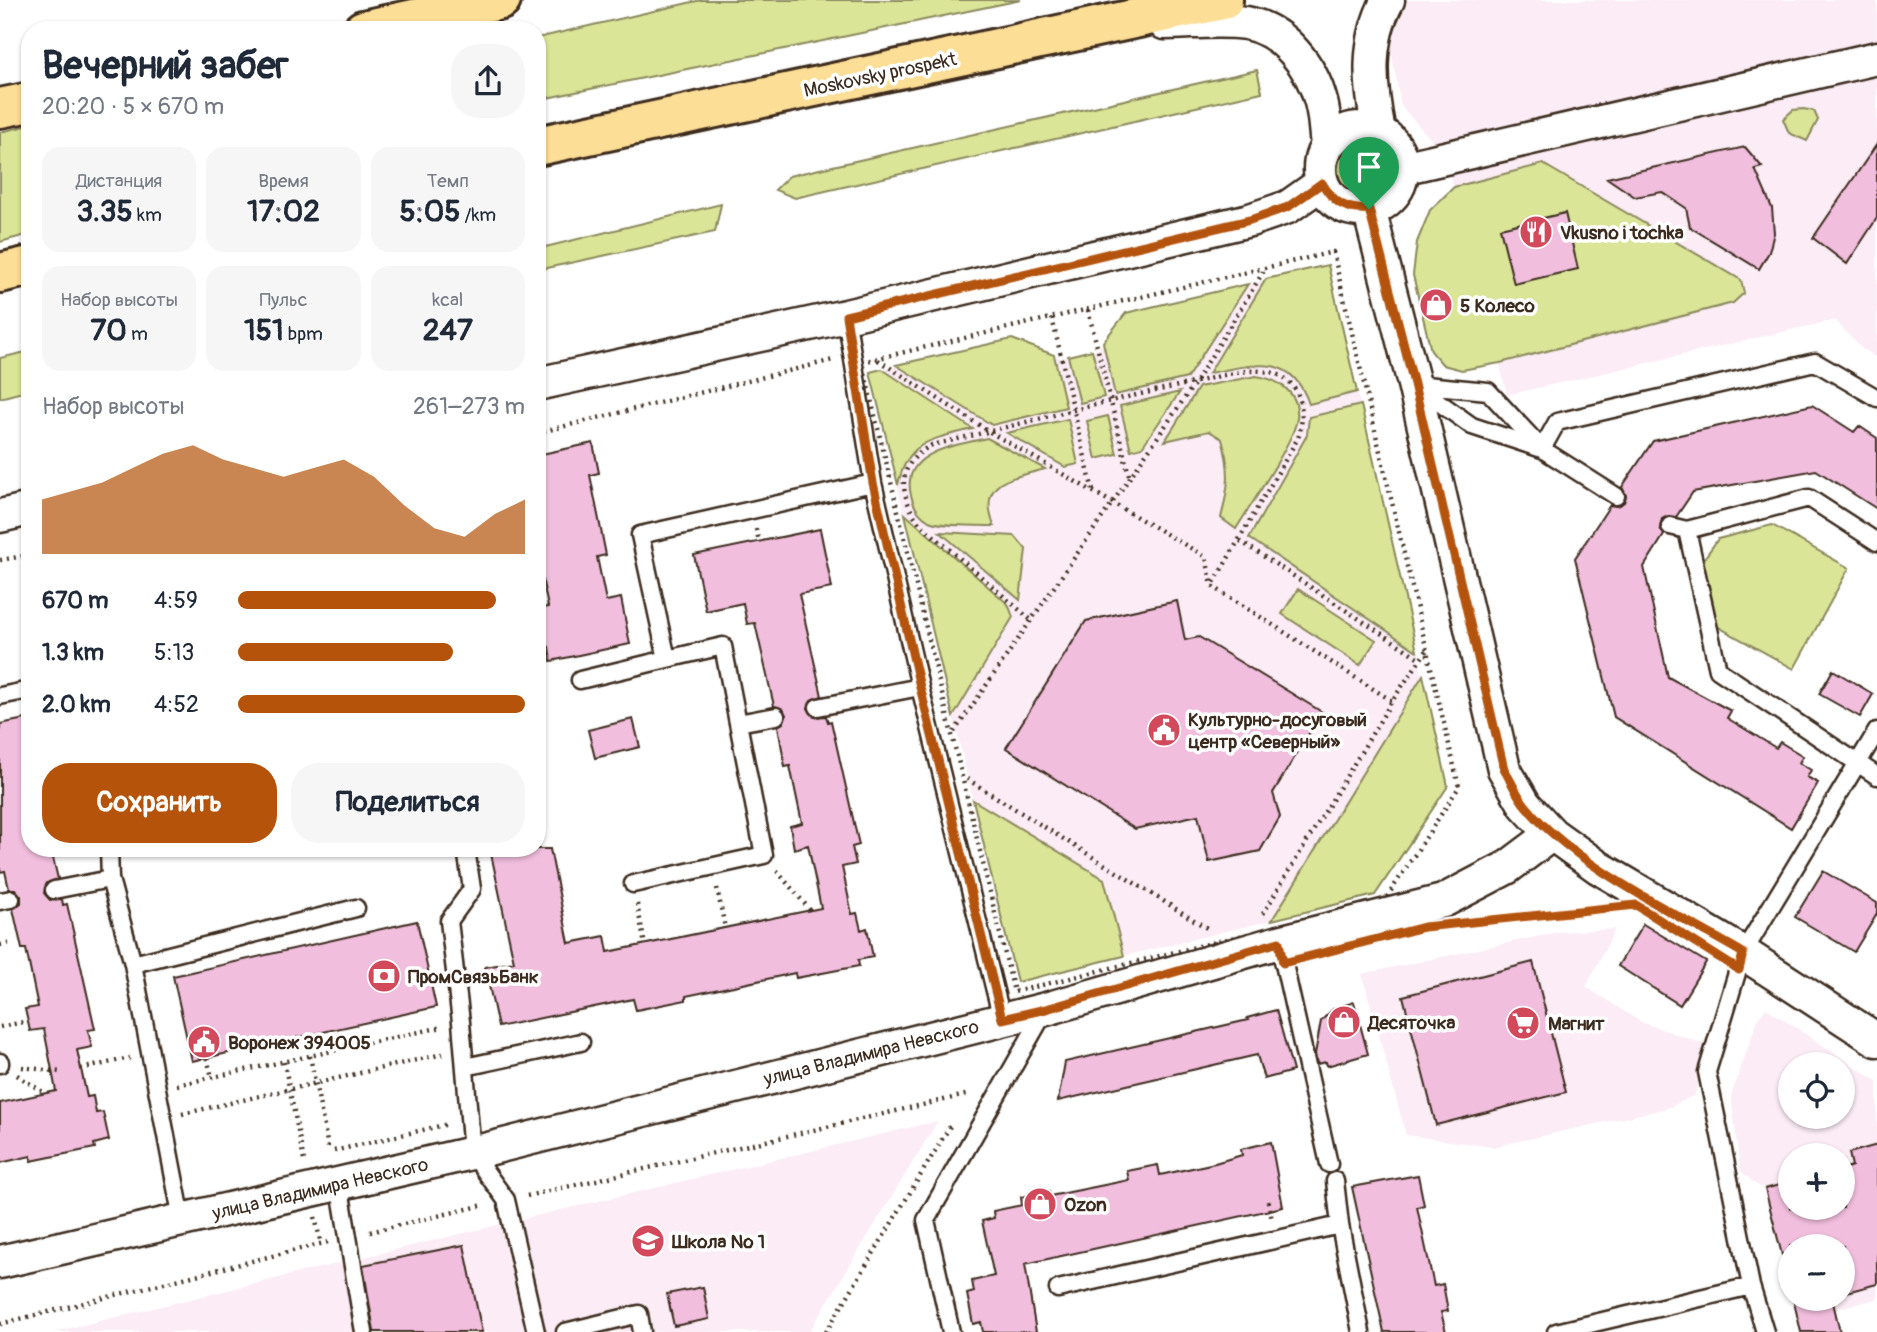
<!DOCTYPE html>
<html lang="ru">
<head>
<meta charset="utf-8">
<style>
  body { margin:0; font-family:Pangolin,sans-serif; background:#f6f6f7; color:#1f2937; height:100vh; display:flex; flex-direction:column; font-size:26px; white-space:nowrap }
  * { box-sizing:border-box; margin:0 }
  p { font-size:23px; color:#747a83 }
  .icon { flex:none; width:38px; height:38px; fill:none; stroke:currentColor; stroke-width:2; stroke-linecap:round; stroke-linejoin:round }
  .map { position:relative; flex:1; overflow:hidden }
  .sheet { position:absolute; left:21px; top:21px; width:525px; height:836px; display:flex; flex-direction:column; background:#fff; border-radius:28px; box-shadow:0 2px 5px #0004 }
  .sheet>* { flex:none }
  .controls { position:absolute; left:1778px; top:1052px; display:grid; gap:14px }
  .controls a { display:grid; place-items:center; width:77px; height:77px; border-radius:50%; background:#fff; box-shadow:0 2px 5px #0004; font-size:35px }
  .pin { position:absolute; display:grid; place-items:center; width:60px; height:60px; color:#fff; margin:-72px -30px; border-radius:50% 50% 50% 0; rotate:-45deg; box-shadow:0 0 7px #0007 }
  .pin .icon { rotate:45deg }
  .round { display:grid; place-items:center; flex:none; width:74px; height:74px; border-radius:28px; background:#f6f6f7 }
  .head { display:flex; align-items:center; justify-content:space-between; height:119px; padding:0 21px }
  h1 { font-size:38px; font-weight:800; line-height:52px }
  .metrics { display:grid; grid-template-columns:repeat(3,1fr); gap:10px; height:119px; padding:7px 21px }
  .metrics div { display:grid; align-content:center; border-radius:18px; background:#f6f6f7; text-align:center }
  .metrics b { font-size:30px; font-weight:800 }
  .metrics small { font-size:19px; font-weight:400 }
  .metrics p { font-size:19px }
  .chart { height:196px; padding:14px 21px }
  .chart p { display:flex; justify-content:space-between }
  .chart svg { width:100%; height:126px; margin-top:7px; fill:#b45309; opacity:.7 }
  .cta { display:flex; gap:14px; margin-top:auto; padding:14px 21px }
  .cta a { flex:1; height:80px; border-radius:28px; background:#b45309; color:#fff; font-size:28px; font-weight:800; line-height:80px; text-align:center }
  .cta a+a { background:#f6f6f7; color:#1f2937 }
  ul { padding:0 21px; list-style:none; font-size:23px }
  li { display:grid; grid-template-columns:112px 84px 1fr; align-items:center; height:52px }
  li i { height:18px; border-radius:9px; background:#b45309 }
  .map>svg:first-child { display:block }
</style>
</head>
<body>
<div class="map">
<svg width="1877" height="1332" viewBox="0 0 1877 1332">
  <rect width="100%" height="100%" fill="#fff"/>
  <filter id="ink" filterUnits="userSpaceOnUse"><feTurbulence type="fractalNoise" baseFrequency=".0143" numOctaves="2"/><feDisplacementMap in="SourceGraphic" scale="14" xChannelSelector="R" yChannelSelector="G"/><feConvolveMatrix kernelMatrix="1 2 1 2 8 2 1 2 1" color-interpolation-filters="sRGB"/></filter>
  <g filter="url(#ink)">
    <!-- built -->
    <path fill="#fbecf5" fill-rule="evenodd" d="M1397,0H1877V358L1862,349L1835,320L1507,395L1462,205L1436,145L1401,106L1385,16Z
      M1328,265L1448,786L1375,895L1017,982L870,372L1012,339L1061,358L1098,349L1126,313Z
      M1615,929L1586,987L1641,1022L1704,1044V1059L1695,1095L1668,1108L1493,1147L1406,1135L1362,974L1559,932Z
      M1766,1008L1877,1081V1299L1798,1318L1793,1299L1843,1298V1246H1790V1288L1765,1189L1755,1184L1740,1170L1731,1096L1758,1019ZM1790,1064H1843V1116H1790ZM1790,1155H1843V1208H1790Z
      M938,1121L809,1332H54L510,1222Z"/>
    <!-- green -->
    <path fill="#dae598" stroke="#8a885b" stroke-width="2" d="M701,0H1021L537,100V38Z
      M1257,70L1262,92L795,198L775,190L789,176Z
      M1803,109L1814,111L1818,120L1807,141L1789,133L1783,119L1793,110Z
      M30,125V234L0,242V132Z
      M1330 170a30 30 0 1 1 60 0a30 30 0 1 1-60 0Z
      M1543,164L1741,280L1744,293L1733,303L1500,363L1462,370L1443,365L1431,351L1413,275L1417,242L1430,210L1454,187Z
      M721,204L715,232L537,270V249Z
      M1328,265L1357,392L1309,404C1291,351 1253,365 1209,373L1266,279Z
      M1248,284L1187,378L1115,395L1103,342L1126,313Z
      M1012,339L1054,355L1066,407L992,425L896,365Z
      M1092,350L1104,397L1080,403L1068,356Z
      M30,351V390L0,398V358Z
      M882,369L973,429C933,439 907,440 898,485L870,372Z
      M1256,376C1278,379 1300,392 1297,418C1295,440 1250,506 1236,529L1221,518C1229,487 1231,471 1222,439L1209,431L1165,441L1199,387Z
      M1180,392L1142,447L1131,450L1120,406Z
      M1361,405L1417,651L1249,538L1307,435L1309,417Z
      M1108,416L1117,454L1096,459L1087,421Z
      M1068,419L1078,464L1065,467L1007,433Z
      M987,438L1045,469C1010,479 977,480 994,526C978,525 941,527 929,521C919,515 913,505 911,495C900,451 958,445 987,438Z
      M905,514L1008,604L1013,617L953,717Z
      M1772,525L1849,568L1794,669L1715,625L1703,560L1718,539Z
      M940,532L1015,536L1026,549L1020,600Z
      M1298,589L1376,640L1360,665L1282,614Z
      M1423,675L1448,786L1375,895L1272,920Z
      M973,800L1104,879L1124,956L1017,982Z"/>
    <!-- building -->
    <path fill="#f1bedd" stroke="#3b2a1e" stroke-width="2" d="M1877,144V218L1847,264L1813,238Z
      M1745,147L1762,167L1755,169L1772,208L1774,233L1769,252L1759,269L1690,227L1686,208L1662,192L1635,197L1607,178Z
      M1565,213L1578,269L1514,284L1500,228Z
      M1812,405L1854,432L1859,426L1877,438V509L1816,470L1693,492L1676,517L1668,516L1662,519L1660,528L1664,535L1644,567L1668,677L1731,711L1727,718L1776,748L1780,742L1803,756L1799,763L1811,770L1807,777L1818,783L1791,828L1614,717L1575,558L1610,505L1616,506L1624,502L1626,496L1622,487L1653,441Z
      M593,443L599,473L590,475L606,555L597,557L606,601L621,598L630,644L551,661L549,647L537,650V609L548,607L537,553V455Z
      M820,529L832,588L799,594L822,696L811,700L808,708L814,717L826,716L828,722L831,721L859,845L852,847L856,864L842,867L852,914L857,913L861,930L867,928L873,957L858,960L859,966L796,978L795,973L686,996V1000L636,1010L633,999L498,1027L485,967L514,962L490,849H550L569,943L605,936L608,952L821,908L808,845L794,849L790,826L802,823L790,766L785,767L778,726L783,723L786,715L783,709L774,706L755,623L747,624L743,603L706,611L694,555Z
      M1177,601L1185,640L1199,637L1322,712L1273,793L1280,817L1260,851L1209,862L1198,815L1135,829L1006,748L1086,621Z
      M1833,670L1873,694L1860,717L1819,694Z
      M30,718V849H51L58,879L47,883L44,893L50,900L62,899L63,905L67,904L95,1029L88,1030L92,1047L77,1050L87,1097L93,1096L96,1113L103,1112L109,1140L94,1144L95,1148L31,1161V1156L0,1163V1103L56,1091L44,1029L30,1031L25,1009L38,1007L26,949H22L13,909L21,903V896L15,889H9L5,871L0,872V724Z
      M633,719L640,747L595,758L588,730Z
      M1823,871L1877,903V914L1854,952L1795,917Z
      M417,921L436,1007L192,1061L173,976Z
      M1643,924L1706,962L1680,1005L1618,966Z
      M1533,962L1566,1092L1436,1125L1403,996Z
      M1354,1002L1368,1054L1327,1066L1326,1062L1317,1064L1315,1054L1321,1021L1333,1009Z
      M1276,1010L1293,1071L1264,1079L1257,1055L1058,1101L1065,1062L1248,1020L1247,1018Z
      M1271,1142L1283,1207L1025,1264L1036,1332H983L981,1322L973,1324L967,1294L974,1292L972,1281L994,1276L982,1221L994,1218L993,1211L1022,1205L1021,1197L1049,1191L1050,1196L1129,1180L1127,1171L1158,1165L1160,1175L1215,1163L1242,1155L1241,1149Z
      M1877,1145V1284L1843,1293V1246H1790V1254L1782,1255L1765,1189L1790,1182V1208H1843V1169L1852,1166L1849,1153Z
      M1418,1175L1424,1205L1417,1207L1434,1286L1443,1284L1448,1311L1441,1312L1446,1332H1384L1352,1187Z
      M464,1245L482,1332H374L363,1265Z
      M703,1287L709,1319L674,1326L667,1294Z
      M1793,1298H1832L1840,1332H1801Z"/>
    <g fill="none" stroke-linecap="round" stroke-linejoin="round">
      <defs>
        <path id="service" d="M846,316L873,483L920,687L1002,1019
          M1414,384L1488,391L1542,449L1557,422L1815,362L1877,398
          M1416,386L1472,426L1542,449L1616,496
          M1670,526L1687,530
          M1877,542L1809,498L1687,530L1718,670L1877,776
          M667,659L723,646L738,723L776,716
          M580,680L667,659L640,535L873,483
          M0,696L30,690
          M818,707L920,687
          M109,849L110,879L133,964L182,1219
          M466,849L472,889L449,921L461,1022L472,1153L506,1200L536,1332
          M633,884L764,855L738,723
          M54,890L110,879
          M0,901L11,899
          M1279,942L1329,1164
          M133,964L356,908
          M0,1062V1064
          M465,1067L581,1042
          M1335,1181L1340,1225L1361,1332
          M339,1183L364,1332
          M1751,1286L1765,1332
          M1058,1289L1340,1225
          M565,1332L639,1314L642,1332
          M951,1332L926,1220L1045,1011
          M1556,1332L1751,1286L1707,1072L1743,953L1877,731"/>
        <path id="minor" d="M1164,23C1190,23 1220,19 1246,23C1284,30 1312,67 1321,102C1325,116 1325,131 1327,145
          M1320 169a41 41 0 1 1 82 0a41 41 0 1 1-82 0Z
          M1379,132C1370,87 1365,42 1388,0
          M1402,168L1877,58
          M1369,209L1414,384L1504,769L1525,805L1552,834L1598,867L1743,953L1877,1040
          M537,384L846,316L1250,220L1288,207L1322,183
          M0,516L30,509
          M0,1262L472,1153L1046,1009L1279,942L1443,901L1508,867L1552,834"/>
        <path id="primary" d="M363,30L501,0
          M0,108L30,102
          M537,146L1223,0
          M0,273L30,266"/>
      </defs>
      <!-- service casing -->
      <use href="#service" stroke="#3b2a1e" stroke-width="21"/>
      <!-- minor casing -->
      <use href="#minor" stroke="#3b2a1e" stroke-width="37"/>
      <!-- primary casing -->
      <use href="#primary" stroke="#3b2a1e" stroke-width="44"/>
      <!-- path -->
      <path stroke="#3b2a1e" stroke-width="4.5" stroke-dasharray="2 5" stroke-linecap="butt" d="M1333,252L1459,787L1385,900L1014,992L862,362Z
        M1088,310L1130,479
        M1052,318L1093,491
        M878,360L990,432L1206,557L1212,586L1392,701
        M537,433L833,360
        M756,529L759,542
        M1240,541L1419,658
        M0,560L30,555
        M1030,619L919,523C898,492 896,464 932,445C1016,426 1098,402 1183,385C1208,380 1236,369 1262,371C1299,373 1308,408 1298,438L1212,586
        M954,732L1195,383L1265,269
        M967,779L1210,930
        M777,871L810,910
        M717,888L725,928
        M637,904L645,945
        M1263,914L1392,701L1427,650
        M1472,922L1606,908
        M0,945L10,943
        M0,1027L28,1021
        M310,1056L329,1152
        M207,1058L212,1077
        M284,1062L304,1161
        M22,1067L61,1072
        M81,1069L130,1058
        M17,1075L46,1094
        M177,1085L442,1027
        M182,1114L443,1054
        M334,1151L448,1124
        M527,1196L970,1094
        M1268,1201L1272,1220
        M315,1217L321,1244
        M370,1232L484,1205
        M0,1324L328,1242
        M826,1332L952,1123"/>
      <!-- service -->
      <use href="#service" stroke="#fff" stroke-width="16"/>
      <!-- minor -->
      <use href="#minor" stroke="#fff" stroke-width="32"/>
      <!-- primary -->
      <use href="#primary" stroke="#fdde96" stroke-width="38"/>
    </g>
  </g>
  <g fill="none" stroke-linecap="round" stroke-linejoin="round" filter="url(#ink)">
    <defs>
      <path id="route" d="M1322,183C1333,202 1346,211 1369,209L1414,384L1504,769C1511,781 1517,796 1526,806C1573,865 1677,914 1743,953L1739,970L1636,905L1424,927L1283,963L1279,942L1046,1009L1002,1019L920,687L873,483L846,316L1250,220L1288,207Z"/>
    </defs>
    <!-- route casing -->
    <use href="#route" stroke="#fff" stroke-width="14"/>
    <!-- route -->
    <use href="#route" stroke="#b45309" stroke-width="9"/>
  </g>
  <!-- icons -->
  <defs>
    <symbol id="restaurant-disc" viewBox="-11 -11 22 22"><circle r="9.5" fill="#d1495b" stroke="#fff"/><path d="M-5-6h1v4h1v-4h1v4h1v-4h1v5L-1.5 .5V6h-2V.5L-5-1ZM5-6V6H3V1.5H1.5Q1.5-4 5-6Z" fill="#fff"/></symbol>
    <symbol id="shop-disc" viewBox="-11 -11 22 22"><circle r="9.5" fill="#d1495b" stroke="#fff"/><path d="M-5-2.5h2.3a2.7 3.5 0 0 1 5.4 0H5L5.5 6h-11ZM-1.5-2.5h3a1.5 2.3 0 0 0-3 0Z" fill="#fff"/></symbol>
    <symbol id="civic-disc" viewBox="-11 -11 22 22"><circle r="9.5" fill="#d1495b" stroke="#fff"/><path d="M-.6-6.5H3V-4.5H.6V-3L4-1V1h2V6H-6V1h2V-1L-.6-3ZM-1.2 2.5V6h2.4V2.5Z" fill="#fff"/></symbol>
    <symbol id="bank-disc" viewBox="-11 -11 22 22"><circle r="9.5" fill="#d1495b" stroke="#fff"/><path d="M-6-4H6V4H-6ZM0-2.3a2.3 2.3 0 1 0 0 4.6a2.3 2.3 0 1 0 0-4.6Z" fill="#fff"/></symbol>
    <symbol id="supermarket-disc" viewBox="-11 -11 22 22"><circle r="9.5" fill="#d1495b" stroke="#fff"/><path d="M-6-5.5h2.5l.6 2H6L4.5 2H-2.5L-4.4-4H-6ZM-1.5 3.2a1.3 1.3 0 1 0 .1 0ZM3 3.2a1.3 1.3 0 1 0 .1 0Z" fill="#fff"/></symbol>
    <symbol id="school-disc" viewBox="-11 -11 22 22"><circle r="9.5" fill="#d1495b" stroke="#fff"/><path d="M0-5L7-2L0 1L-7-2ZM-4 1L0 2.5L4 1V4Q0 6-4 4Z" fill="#fff"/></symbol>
  </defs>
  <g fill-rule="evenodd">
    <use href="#restaurant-disc" x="1517" y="213" width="38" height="38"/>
    <use href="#shop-disc" x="1417" y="286" width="38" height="38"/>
    <use href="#civic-disc" x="1145" y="711" width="38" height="38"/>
    <use href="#bank-disc" x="365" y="957" width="38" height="38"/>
    <use href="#shop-disc" x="1325" y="1003" width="38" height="38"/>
    <use href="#supermarket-disc" x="1504" y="1004" width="38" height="38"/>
    <use href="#civic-disc" x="185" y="1023" width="38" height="38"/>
    <use href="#shop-disc" x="1021" y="1185" width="38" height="38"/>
    <use href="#school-disc" x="629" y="1222" width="38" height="38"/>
  </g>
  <g text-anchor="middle" stroke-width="7" stroke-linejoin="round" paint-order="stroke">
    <!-- street labels -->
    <g font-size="19" fill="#3b2a1e" stroke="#fff">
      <text transform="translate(880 74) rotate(-12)" y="7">Moskovsky prospekt</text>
      <text transform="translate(871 1052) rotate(-14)" y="7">улица Владимира Невского</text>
      <text transform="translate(320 1188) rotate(-13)" y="7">улица Владимира Невского</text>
    </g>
    <!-- poi labels -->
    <g font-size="19" font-weight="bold" fill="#3b2a1e" stroke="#fff" text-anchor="start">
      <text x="1560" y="239">Vkusno i tochka</text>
      <text x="1460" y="312">5 Колесо</text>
      <text x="1188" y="726">Культурно-досуговый<tspan x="1188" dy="22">центр «Северный»</tspan></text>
      <text x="408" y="983">ПромСвязьБанк</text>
      <text x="1368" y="1029">Десяточка</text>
      <text x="1548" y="1030">Магнит</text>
      <text x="228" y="1049">Воронеж 394005</text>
      <text x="1064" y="1211">Ozon</text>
      <text x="672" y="1248">Школа № 1</text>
    </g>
  </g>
</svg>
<div class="controls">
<a><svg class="icon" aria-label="locate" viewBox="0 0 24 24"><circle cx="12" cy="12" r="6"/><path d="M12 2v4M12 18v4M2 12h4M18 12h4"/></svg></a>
<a>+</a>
<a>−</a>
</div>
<div class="pin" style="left:1369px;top:209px;background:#1e9e55"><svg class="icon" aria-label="arrive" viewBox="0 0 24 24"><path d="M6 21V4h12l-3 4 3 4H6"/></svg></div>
<section class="sheet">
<div class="head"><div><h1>Вечерний забег</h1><p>20:20 · 5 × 670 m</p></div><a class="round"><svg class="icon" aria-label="share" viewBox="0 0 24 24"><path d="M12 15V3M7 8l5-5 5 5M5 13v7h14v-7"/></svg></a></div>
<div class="metrics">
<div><p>Дистанция</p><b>3.35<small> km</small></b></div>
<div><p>Время</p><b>17:02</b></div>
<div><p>Темп</p><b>5:05<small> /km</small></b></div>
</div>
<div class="metrics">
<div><p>Набор высоты</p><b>70<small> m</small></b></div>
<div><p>Пульс</p><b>151<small> bpm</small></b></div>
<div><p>kcal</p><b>247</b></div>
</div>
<div class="chart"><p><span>Набор высоты</span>261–273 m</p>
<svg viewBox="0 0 160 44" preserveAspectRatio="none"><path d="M0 44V25L10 22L20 19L30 14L40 9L50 6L60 11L70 14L80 17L90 14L100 11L110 17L120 27L130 35L140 38L150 30L160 25V44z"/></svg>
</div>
<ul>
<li><b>670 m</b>4:59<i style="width:90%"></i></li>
<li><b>1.3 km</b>5:13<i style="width:75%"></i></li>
<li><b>2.0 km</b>4:52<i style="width:100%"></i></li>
</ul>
<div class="cta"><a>Сохранить</a><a>Поделиться</a></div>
</section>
</div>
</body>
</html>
